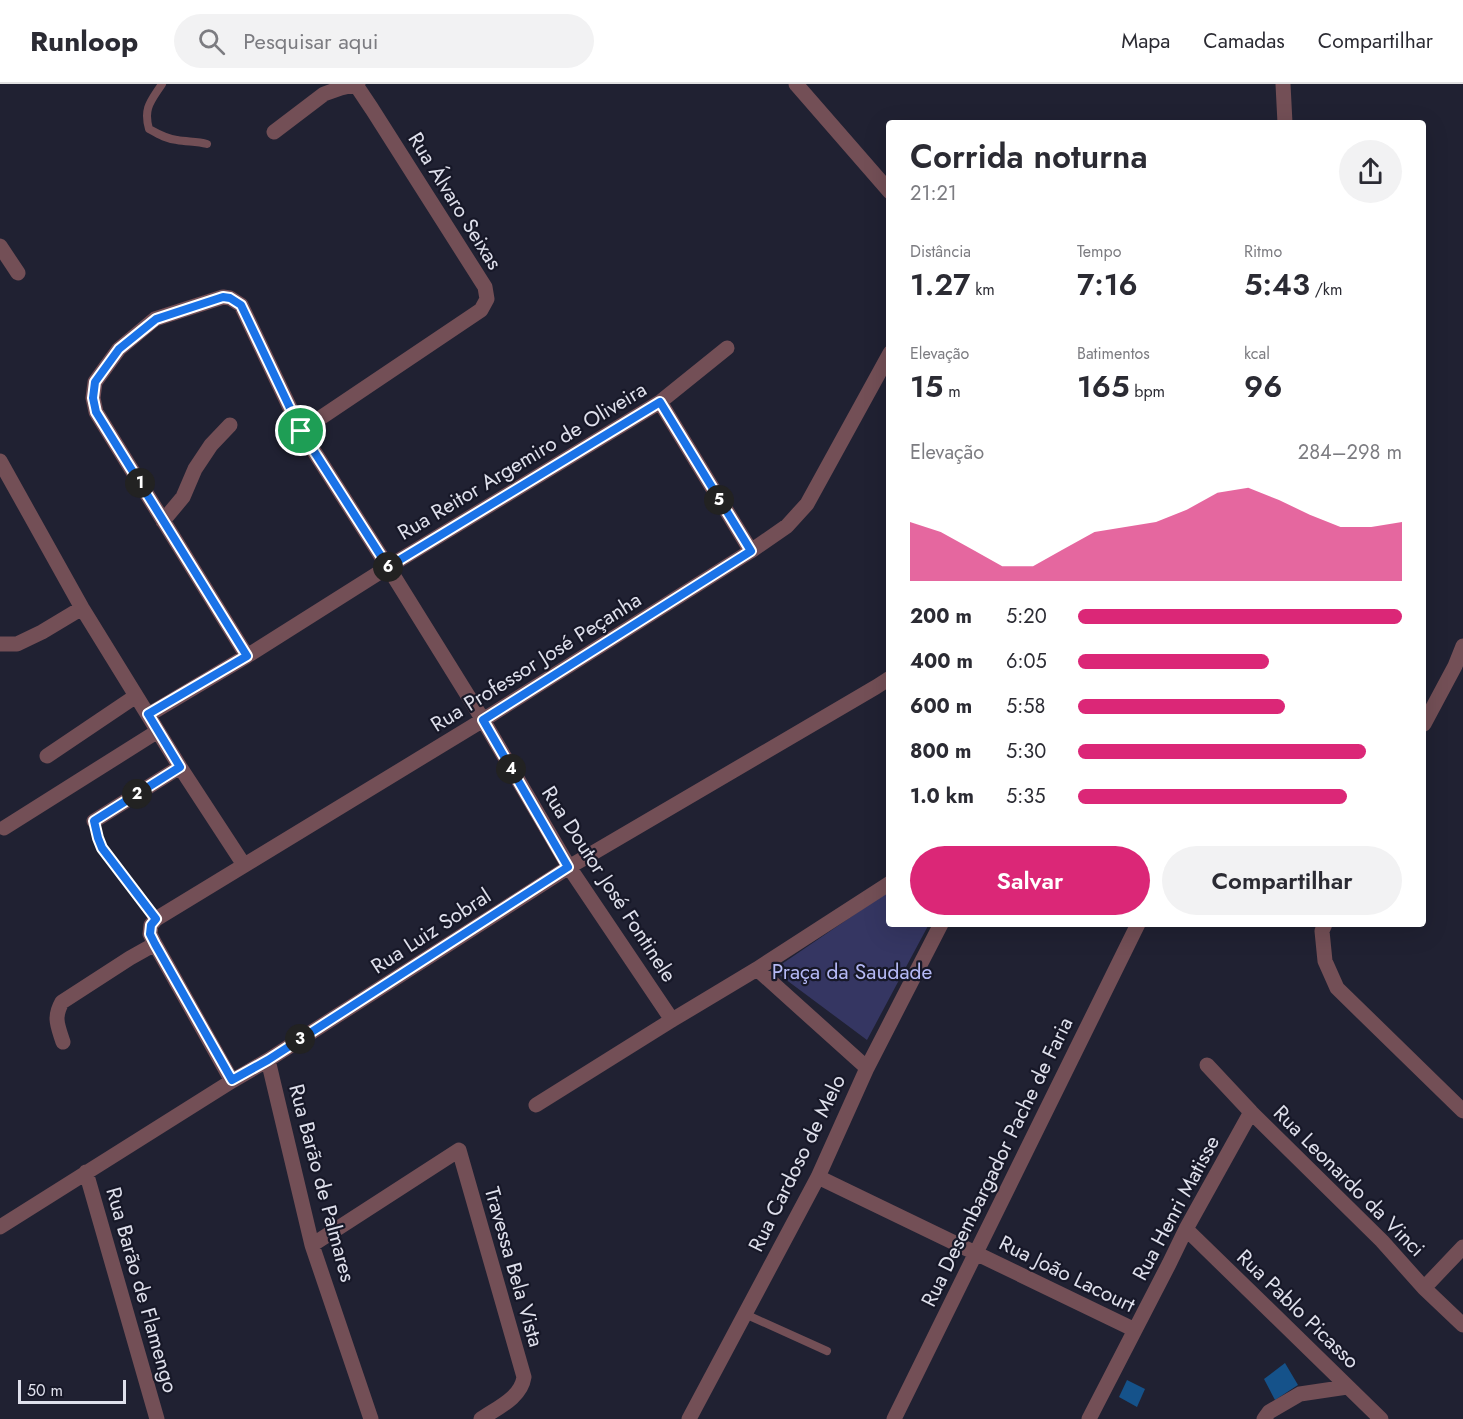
<!DOCTYPE html>
<html lang="pt">
<head>
<meta charset="utf-8">
<style>
  body { margin:0; font-family:Jost,sans-serif; background:#f2f2f3; color:#2b2b33; height:100vh; display:flex; flex-direction:column; font-size:22px; white-space:nowrap }
  * { box-sizing:border-box; margin:0 }
  p { font-size:20px; color:#7c7c81 }
  .icon { flex:none; width:33px; height:33px; fill:none; stroke:currentColor; stroke-width:2; stroke-linecap:round; stroke-linejoin:round }
  .map { position:relative; flex:1; overflow:hidden }
  .sheet { position:absolute; left:886px; top:36px; width:540px; height:807px; display:flex; flex-direction:column; background:#fff; border-radius:6px; box-shadow:0 6px 24px #0002 }
  .sheet>* { flex:none }
  .scale { position:absolute; left:18px; bottom:15px; width:108px; box-sizing:border-box; padding-left:6px; border:3px solid #dfe0ec; border-top:0; font-size:16px; line-height:21px; white-space:nowrap; color:#dfe0ec; -webkit-text-stroke:4px #171828; paint-order:stroke }
  .pin { position:absolute; display:grid; place-items:center; width:51px; height:51px; color:#fff; margin:-26px; border:3px solid #fff; border-radius:50%; box-shadow:0 2px 6px #0007 }
  .km { position:absolute; width:30px; height:30px; margin:-15px; border-radius:50%; background:#222; color:#fff; font-size:16px; line-height:30px; text-align:center }
  .round { display:grid; place-items:center; flex:none; width:63px; height:63px; border-radius:32px; background:#f2f2f3 }
  .head { display:flex; align-items:center; justify-content:space-between; height:102px; padding:0 24px }
  h1 { font-size:33px; font-weight:600; line-height:45px }
  .metrics { display:grid; grid-template-columns:repeat(3,1fr); gap:9px; height:102px; padding:6px 24px }
  .metrics div { display:grid; align-content:center }
  .metrics b { font-size:30px; font-weight:600 }
  .metrics small { font-size:16px; font-weight:400 }
  .metrics p { font-size:16px }
  .chart { height:168px; padding:12px 24px }
  .chart p { display:flex; justify-content:space-between }
  .chart svg { width:100%; height:108px; margin-top:6px; fill:#db2777; opacity:.7 }
  .primary-button { display:flex; gap:12px; margin-top:auto; padding:12px 24px }
  .primary-button a { flex:1; height:69px; border-radius:36px; background:#db2777; color:#fff; font-size:24px; font-weight:600; line-height:69px; text-align:center }
  .primary-button a+a { background:#f2f2f3; color:#2b2b33 }
  ul { padding:0 24px; list-style:none; font-size:20px }
  li { display:grid; grid-template-columns:96px 72px 1fr; align-items:center; height:45px }
  li i { height:15px; border-radius:8px; background:#db2777 }
  header { display:flex; align-items:center; gap:36px; box-sizing:border-box; height:84px; padding:0 30px; background:#fff; border-bottom:2px solid #e1e1e2 }
  header strong { font-size:28px }
  nav { display:flex; gap:33px; margin-inline-start:auto; font-size:21px }
  .search { width:420px; height:54px; background:#f2f2f3; display:flex; align-items:center; gap:15px; box-sizing:border-box; padding:0 21px; border-radius:33px; color:#7c7c81; font-size:22px }
  .map>svg:first-child { display:block }
</style>
</head>
<body>
<header>
<strong>Runloop</strong>
<div class="search"><svg class="icon" aria-label="search" viewBox="0 0 24 24"><circle cx="10" cy="10" r="6"/><path d="M15 15l6 6"/></svg>Pesquisar aqui</div>
<nav><a>Mapa</a><a>Camadas</a><a>Compartilhar</a></nav>
</header>
<div class="map">
<svg width="1463" height="1335" viewBox="0 0 1463 1335">
  <rect width="100%" height="100%" fill="#202132"/>
  <!-- green -->
  <path fill="#353662" d="M889,807L890,840H929L867,956L773,886Z"/>
  <!-- water -->
  <path fill="#15528a" d="M1285,1279L1298,1301L1275,1316L1264,1295Z
    M1127,1296L1145,1305L1137,1323L1119,1313Z"/>
  <g fill="none" stroke-linecap="round" stroke-linejoin="round">
    <!-- path -->
    <path stroke="#828391" stroke-width="2" stroke-dasharray="1.5 4.5" stroke-linecap="butt" d="M97,752L102,764L147,823"/>
    <!-- lane -->
    <path stroke="#734f56" stroke-width="8" d="M162,0C151,17 143,24 149,45C158,50 166,55 177,56C187,58 197,57 207,60
      M745,1230L827,1267"/>
    <!-- street -->
    <path stroke="#734f56" stroke-width="15" d="M796,0L890,108
      M1283,0L1285,39
      M274,48L324,10L341,4L358,0
      M0,162L18,189
      M660,318L751,467
      M301,347L481,226L487,215L485,203L372,25L356,1
      M0,377L82,524L180,683L244,781
      M163,437L183,413L195,385L211,361L230,341
      M0,560H17L42,548L82,524
      M247,572L96,328L93,314L95,298L119,265L155,235L223,213L230,214L241,221L301,347L388,483L483,636L569,783L672,936
      M148,631L247,572L388,483L660,318L727,264
      M1424,640L1455,582L1463,562
      M47,672L136,612
      M94,737L180,683
      M4,744L158,647
      M1325,840L1322,847L1325,877L1337,904L1463,1027
      M757,885L867,984
      M63,958C58,942 53,934 62,918L130,874L155,860
      M268,976L312,1161L371,1335
      M1207,981L1251,1028L1382,1157L1424,1204L1463,1241
      M232,997L155,860L150,850L151,841L156,835L483,636L751,467L787,442L807,420L890,269
      M536,1021L672,936L757,885L890,799
      M86,1088L157,1335
      M818,1093L1135,1246
      M0,1143L232,997L268,976L569,783L876,603L890,594
      M1186,1145L1381,1335
      M312,1161L459,1066L524,1293C521,1314 497,1324 481,1335
      M1424,1204L1463,1163
      M689,1335L818,1093L867,984L941,840
      M894,1335L1138,840
      M1089,1335L1169,1180L1186,1145L1251,1028
      M1264,1335L1269,1328L1300,1310L1347,1303"/>
  </g>
  <g fill="none" stroke-linecap="round" stroke-linejoin="round">
    <defs>
      <path id="route" d="M223,213L230,214L241,221L301,347L388,483L660,318L751,467L483,636L568,783L268,976L232,996L155,860L150,850L151,841L156,835L102,764L98,754L94,737L180,683L148,630L247,572L96,328L93,314L95,298L119,265L156,235Z"/>
    </defs>
    <!-- route casing -->
    <use href="#route" stroke="#fff" stroke-width="12"/>
    <!-- route -->
    <use href="#route" stroke="#1a73e8" stroke-width="8"/>
  </g>
  <g text-anchor="middle" stroke-width="4.5" stroke-linejoin="round" paint-order="stroke">
    <!-- street labels -->
    <g font-size="21" fill="#dfe0ec" stroke="#171828">
      <text transform="translate(455 117) rotate(58)" y="7">Rua Álvaro Seixas</text>
      <text transform="translate(522 377) rotate(-31)" y="7">Rua Reitor Argemiro de Oliveira</text>
      <text transform="translate(536 578) rotate(-32)" y="7">Rua Professor José Peçanha</text>
      <text transform="translate(609 800) rotate(57)" y="7">Rua Doutor José Fontinele</text>
      <text transform="translate(431 847) rotate(-33)" y="7">Rua Luiz Sobral</text>
      <text transform="translate(997 1078) rotate(-64)" y="7">Rua Desembargador Pache de Faria</text>
      <text transform="translate(797 1079) rotate(-64)" y="7">Rua Cardoso de Melo</text>
      <text transform="translate(1349 1097) rotate(45)" y="7">Rua Leonardo da Vinci</text>
      <text transform="translate(322 1099) rotate(75)" y="7">Rua Barão de Palmares</text>
      <text transform="translate(1176 1124) rotate(-62)" y="7">Rua Henri Matisse</text>
      <text transform="translate(514 1183) rotate(74)" y="7">Travessa Bela Vista</text>
      <text transform="translate(1067 1190) rotate(26)" y="7">Rua João Lacourt</text>
      <text transform="translate(142 1206) rotate(74)" y="7">Rua Barão de Flamengo</text>
      <text transform="translate(1298 1225) rotate(44)" y="7">Rua Pablo Picasso</text>
    </g>
    <!-- park labels -->
    <g font-size="21" fill="#b5b9f5" stroke="#171828">
      <text x="852" y="895">Praça da Saudade</text>
    </g>
  </g>
</svg>
<div class="scale">50 m</div>
<div class="pin" style="left:301px;top:347px;background:#1e9e55"><svg class="icon" aria-label="arrive" viewBox="0 0 24 24"><path d="M6 21V4h12l-3 4 3 4H6"/></svg></div>
<b class="km" style="left:140px;top:399px">1</b>
<b class="km" style="left:137px;top:710px">2</b>
<b class="km" style="left:300px;top:955px">3</b>
<b class="km" style="left:511px;top:685px">4</b>
<b class="km" style="left:719px;top:416px">5</b>
<b class="km" style="left:388px;top:483px">6</b>
<section class="sheet">
<div class="head"><div><h1>Corrida noturna</h1><p>21:21</p></div><a class="round"><svg class="icon" aria-label="share" viewBox="0 0 24 24"><path d="M12 15V3M7 8l5-5 5 5M5 13v7h14v-7"/></svg></a></div>
<div class="metrics">
<div><p>Distância</p><b>1.27<small> km</small></b></div>
<div><p>Tempo</p><b>7:16</b></div>
<div><p>Ritmo</p><b>5:43<small> /km</small></b></div>
</div>
<div class="metrics">
<div><p>Elevação</p><b>15<small> m</small></b></div>
<div><p>Batimentos</p><b>165<small> bpm</small></b></div>
<div><p>kcal</p><b>96</b></div>
</div>
<div class="chart"><p><span>Elevação</span>284–298 m</p>
<svg viewBox="0 0 160 44" preserveAspectRatio="none"><path d="M0 44V20L10 24L20 31L30 38L40 38L50 31L60 24L70 22L80 20L90 15L100 8L110 6L120 11L130 17L140 22L150 22L160 20V44z"/></svg>
</div>
<ul>
<li><b>200 m</b>5:20<i style="width:100%"></i></li>
<li><b>400 m</b>6:05<i style="width:59%"></i></li>
<li><b>600 m</b>5:58<i style="width:64%"></i></li>
<li><b>800 m</b>5:30<i style="width:89%"></i></li>
<li><b>1.0 km</b>5:35<i style="width:83%"></i></li>
</ul>
<div class="primary-button"><a>Salvar</a><a>Compartilhar</a></div>
</section>
</div>
</body>
</html>
